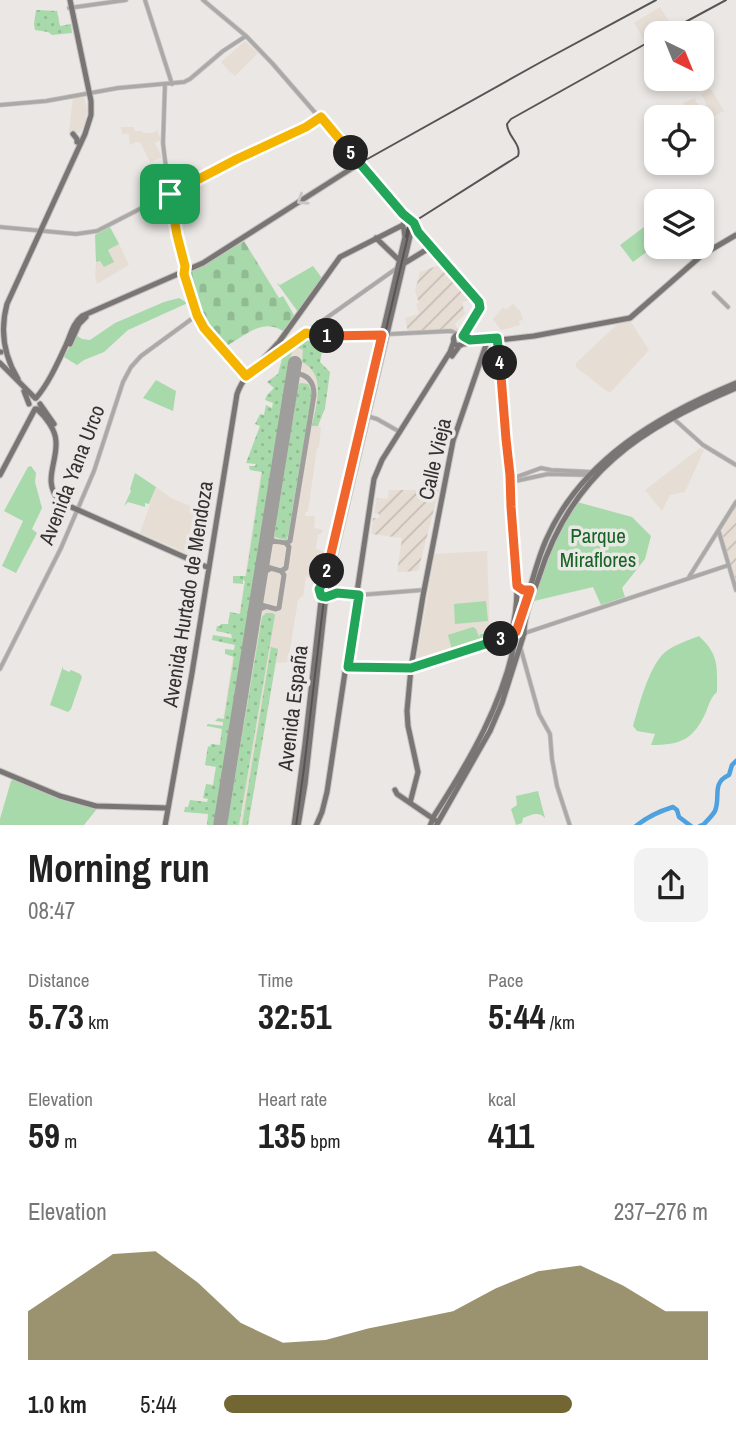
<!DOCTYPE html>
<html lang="en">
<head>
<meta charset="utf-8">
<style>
  body { margin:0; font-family:"Archivo Narrow",sans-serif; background:#f2f2f2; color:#222; height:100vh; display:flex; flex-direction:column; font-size:26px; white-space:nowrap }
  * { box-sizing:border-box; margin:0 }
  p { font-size:23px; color:#767676 }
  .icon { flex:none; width:38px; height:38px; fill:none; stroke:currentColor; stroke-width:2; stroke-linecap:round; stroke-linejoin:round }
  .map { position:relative; height:825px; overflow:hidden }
  .side { display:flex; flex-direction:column; background:#fff; flex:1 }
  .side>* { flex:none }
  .needle { width:46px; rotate:137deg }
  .tools { position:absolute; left:644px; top:21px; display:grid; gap:14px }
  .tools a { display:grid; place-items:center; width:70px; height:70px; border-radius:14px; background:#fff; box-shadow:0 4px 10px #0003; font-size:35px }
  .pin { position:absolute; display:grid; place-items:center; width:60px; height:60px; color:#fff; margin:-30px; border-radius:14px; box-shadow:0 4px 10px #0006 }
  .km { position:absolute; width:35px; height:35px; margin:-18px; border-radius:50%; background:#222; color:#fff; font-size:19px; line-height:35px; text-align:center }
  .round { display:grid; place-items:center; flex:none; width:74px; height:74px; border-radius:14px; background:#f2f2f2 }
  .overview { display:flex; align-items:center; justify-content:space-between; height:119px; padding:0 28px }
  h1 { font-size:38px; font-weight:700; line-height:52px }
  .stats { display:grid; grid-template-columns:repeat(3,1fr); gap:10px; height:119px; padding:7px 28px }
  .stats div { display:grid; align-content:center }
  .stats b { font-size:35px; font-weight:700 }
  .stats small { font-size:19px; font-weight:400 }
  .stats p { font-size:19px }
  .chart { height:196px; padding:14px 28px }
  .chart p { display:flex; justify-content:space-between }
  .chart svg { width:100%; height:126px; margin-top:7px; fill:#726633; opacity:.7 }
  ul { padding:0 28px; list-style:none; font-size:23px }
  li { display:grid; grid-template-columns:112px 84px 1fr; align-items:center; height:52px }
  li i { height:18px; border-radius:9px; background:#726633 }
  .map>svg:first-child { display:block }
</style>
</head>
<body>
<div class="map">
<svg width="736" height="826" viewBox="0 0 736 826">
  <defs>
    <pattern id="industrial-furrows" width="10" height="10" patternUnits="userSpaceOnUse" patternTransform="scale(1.75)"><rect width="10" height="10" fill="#e6ddd4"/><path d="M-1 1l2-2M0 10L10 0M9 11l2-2" fill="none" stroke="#c6beb6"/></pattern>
    <pattern id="grass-dots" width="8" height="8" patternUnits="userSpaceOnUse" patternTransform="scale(1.75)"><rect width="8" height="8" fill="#a7d9aa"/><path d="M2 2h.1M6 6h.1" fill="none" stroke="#90bb93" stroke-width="1.8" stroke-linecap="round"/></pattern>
    <pattern id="cemetery-stones" width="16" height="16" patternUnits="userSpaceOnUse" patternTransform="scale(1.75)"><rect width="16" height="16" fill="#a7d9aa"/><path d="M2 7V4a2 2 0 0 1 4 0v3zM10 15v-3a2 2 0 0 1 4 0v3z" fill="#90bb93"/></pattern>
  </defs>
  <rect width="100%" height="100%" fill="#eae7e4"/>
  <!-- built -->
  <path fill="#e6ddd4" d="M660,7L671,25L644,40L634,23Z
    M245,41L258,53L235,76L228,70L221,62Z
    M711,89L724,111L702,123V117H693L683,103L694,98L701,109L707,105L701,94Z
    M84,96L87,110L85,123L80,133L69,132L73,98Z
    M121,127H134V131H141L144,133H153L157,130L161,140L155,143L162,157L150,162L140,142H137L130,145L129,134H122Z
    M119,244L129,265L97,284L95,276L96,262L100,260L113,261L108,250Z
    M513,304L520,311L523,320L519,321L520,325L501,330L493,319L503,307L506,310Z
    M629,319L649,350L611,392H608L576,367V363L621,321Z
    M298,342L322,348L320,362L330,372L325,408L318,423L319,427H321L319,447L317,448L308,511L305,513L306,516H315L314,528L323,530L321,534H318L316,549L324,552L322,580L306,577L303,596L298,600L288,662L276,663L248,825L207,826L260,478L276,389L267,382L278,374L284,352Z
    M700,448L704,450L685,492L670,495L662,511L645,490Z
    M156,487L171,498L195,508L187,553L140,533Z
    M487,551L490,640L418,665L416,662L435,554Z"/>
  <!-- industrial -->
  <path fill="url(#industrial-furrows)" d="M440,265L470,300L462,302L465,314L455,324L458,330L408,332L405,318L419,314L416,304L419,303L415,291L420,272Z
    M389,490H439L418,571L397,572L402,538L371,534L373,518H379V514L374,513L377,498L388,499Z
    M736,506V581L721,529Z"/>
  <!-- grass -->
  <path fill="url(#grass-dots)" d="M36,10L57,11L60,26L71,24L72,33L52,35L48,32L35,30L34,24Z
    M306,336L324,340L320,362L330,372L325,408L318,426H312C316,405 327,374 302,362L303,350L299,348L293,349L289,361L214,825H207L208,814L184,812L185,807H188L190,800L207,802L208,799L203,798L206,784L213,785L216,767L205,765L208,746L210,747L211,744L220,745L222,729L207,726L208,724L223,726V722L215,721L218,718L224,719L234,657L225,654V649L234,650L235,645L212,640L213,635L232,638L231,634L216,631L217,626H220L221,624H228L230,612L240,614L245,581L243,580V584L233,583V576H246L262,472L250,470L249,466H255L256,464L246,463L260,426L255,424L260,414L264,415L266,405L272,408L273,403L265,400L267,395L274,388L267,382L278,374L284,352Z
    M300,383L308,384L312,393L288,536L286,540L274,537L298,387Z
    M266,613H273L275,615L239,825H227L262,617Z
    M271,647L278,649L248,825H242Z"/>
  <!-- cemetery -->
  <path fill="url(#cemetery-stones)" d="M244,241L279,298L283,296L294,315L283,331C260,317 244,338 224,347L206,327L199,316L187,274Z"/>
  <!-- park -->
  <path fill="#a7d9aa" d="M110,227L119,244L108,250L114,262L104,267L100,261L96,262L95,235Z
    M644,227L656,245L633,262L620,245Z
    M313,266L322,278L298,312L277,283L280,285Z
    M179,298L186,302L190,300V302L128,330L104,352L84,360L77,365L64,357L76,335L82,339L90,340L115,323L164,302Z
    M156,380L176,391L173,411L143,398Z
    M31,466L36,473L35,482L42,508L32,529L37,533L16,573L2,566L23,521L4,511L28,467Z
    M135,473L156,487L149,504L145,503V507L128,502L124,506L131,491L130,489Z
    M577,502L632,517L651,536L645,559L622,588L625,597L601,605L593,587L534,601L551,547Z
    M486,601L488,621L455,624L454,604Z
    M473,627L476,629L479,637L480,634H489L490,638L480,639L478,644L455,652L452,650L448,635Z
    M699,636C719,655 717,665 717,692C711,697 709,704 706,712C693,740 681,745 651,745L655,734L637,731L633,726C639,706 650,661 668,650C677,644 689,640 699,636Z
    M63,666V669L69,672L71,670L80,674L82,677L71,709L68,712L50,705Z
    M14,779L94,808L96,810L84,825L0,826V819L11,781Z
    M538,791L545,818C538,811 532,815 523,818L522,823L516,825L511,809L517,805L516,796Z"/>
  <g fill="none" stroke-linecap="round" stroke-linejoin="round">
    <!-- river -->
    <path stroke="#4ea0de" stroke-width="4.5" d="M636,826C647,817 660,811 673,807L677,810L679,817L691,826
      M700,826L703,825C707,821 712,816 715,811C721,797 711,783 729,775L732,765L736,761"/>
    <!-- taxiway -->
    <path stroke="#a09e9c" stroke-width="5" d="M268,531L269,538L274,541
      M265,549C269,539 277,541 286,543
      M263,559L267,567L281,571
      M260,579L262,573L270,569
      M258,594V601L261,605L276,609L279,608L284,575L281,571L286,568L289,547L286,543L290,541L314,395C314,381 307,374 294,373
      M254,617L258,610L265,607"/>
    <!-- runway -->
    <path stroke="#a09e9c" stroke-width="14" d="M220,826L295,363"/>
    <!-- minor-tunnel -->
    <path stroke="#c5c3c0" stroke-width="3.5" stroke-dasharray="3.5 2" stroke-linecap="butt" d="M407,236L409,225"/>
    <defs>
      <path id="minor" d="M145,0L172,84
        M203,0L246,36L272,63L403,214L411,221
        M69,8L126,0
        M165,84L163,143L165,160L177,235L185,266L184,274L197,315L204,328L246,376
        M0,105L46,101L118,88L184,82L190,79L223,51L246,36
        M0,227L76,234L97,231L237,159L306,127L321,117
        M714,293L728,307
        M306,333L331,337L451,331L458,334
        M284,348L397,268
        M367,416L377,419L400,432
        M673,416L674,419L703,445L736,465
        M511,479L541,468L551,470L592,472L594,474
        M511,482L548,474L588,475
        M719,532L736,590
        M689,577L736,502
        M329,596L336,593L359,595L423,590
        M525,633L729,565
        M520,646L539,714L550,734L552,759L557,786L570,826
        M0,669L61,548L94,471L123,382L131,367L141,356L197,315"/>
      <path id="major" d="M73,134L77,139V142
        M403 226a6 6 0 1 1 12 0a6 6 0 1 1-12 0Z
        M415,227L479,302L482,307L477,311
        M376,238L403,264L431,247
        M453.5 340a5.5 5.5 0 1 1 11 0a5.5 5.5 0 1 1-11 0Z
        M463,336L479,309
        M498,340C501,385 506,430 510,474C511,485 510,496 511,507C513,549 524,594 510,636
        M277 346a4 4 0 1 1 8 0a4 4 0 1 1-8 0Z
        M279,342L340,257L403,225
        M70,344L79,324L86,317
        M463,344L534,336L630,318L702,255L736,235
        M0,352H1
        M452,356L460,345
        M264,362L282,350
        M0,363L35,398
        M18,379C4,356 0,330 7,304L85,134L91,115V101L70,0
        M24,391L29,404
        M36,398C49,383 58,362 66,345C71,334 73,323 82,316L203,263L360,163
        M40,404L54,424
        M37,409C45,416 56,430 56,442C57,465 42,481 60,502L209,568
        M0,475L35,409
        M329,587V580L411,232
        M320,588L325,579L405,237L404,230
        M516,632C528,602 533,570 546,540C581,460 659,415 736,383
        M524,634C524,615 533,595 539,577C572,472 640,429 736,388
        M345,667L348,670L411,671L516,636C504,702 470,760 434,816L430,826
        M0,771L60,796L96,806L168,808
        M395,790L397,794L435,820
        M410,803L418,772L408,726L407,711L411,668L423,596L453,441L488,339
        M165,826L192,673L237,394C244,373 263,361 277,344
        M294,826L305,744L321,601L320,595
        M298,826L305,784L325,604L328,597
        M316,826L322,812L327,792L374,479L382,460L450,352L454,341
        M436,826L490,731L502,703L523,637"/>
    </defs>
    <!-- minor casing -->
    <use href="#minor" stroke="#c5c3c0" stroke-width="5"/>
    <!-- major casing -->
    <use href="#major" stroke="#c5c3c0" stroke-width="7"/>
    <!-- minor -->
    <use href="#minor" stroke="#aba9a8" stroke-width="3.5"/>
    <!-- major -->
    <use href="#major" stroke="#787574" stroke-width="5"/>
    <!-- tram -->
    <path stroke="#575554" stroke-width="2" d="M665,33L726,0
      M406,237L408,225L406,221L363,170L361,166L362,162L541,62L656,0
      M296,826L304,768L323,607L327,582L410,227L412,223L518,156C522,144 507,136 507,124L511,119L656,38"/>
  </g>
  <!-- one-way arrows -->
  <defs><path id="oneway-chevron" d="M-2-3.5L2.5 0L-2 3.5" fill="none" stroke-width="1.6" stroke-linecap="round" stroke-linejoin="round" transform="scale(1.75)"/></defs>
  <use stroke="#c8c5c2" href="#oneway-chevron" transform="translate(302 200) rotate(147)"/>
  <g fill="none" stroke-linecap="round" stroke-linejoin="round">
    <defs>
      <path id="split-1" d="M170,194L177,235L185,266L184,274L197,315L204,328L246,376L306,333L327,336"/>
      <path id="split-2" d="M327,336L382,335L327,571"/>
      <path id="split-3" d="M327,571L326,579L319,589L321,596L326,597L337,593L359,595L348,667L411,668L501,639"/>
      <path id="split-4" d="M500,363L506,439L510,475L511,507L517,586L523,590H530L516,632L501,639"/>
      <path id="split-5" d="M351,153L403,214L414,223L418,232L479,302L480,308L463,336L470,340L497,338L500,363"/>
      <path id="split-6" d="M170,194L237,159L306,127L321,117L351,153"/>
    </defs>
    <!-- split-1 casing -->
    <use href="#split-1" stroke="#fff" stroke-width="14"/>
    <!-- split-2 casing -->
    <use href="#split-2" stroke="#fff" stroke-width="14"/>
    <!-- split-3 casing -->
    <use href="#split-3" stroke="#fff" stroke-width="14"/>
    <!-- split-4 casing -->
    <use href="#split-4" stroke="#fff" stroke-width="14"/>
    <!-- split-5 casing -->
    <use href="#split-5" stroke="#fff" stroke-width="14"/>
    <!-- split-6 casing -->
    <use href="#split-6" stroke="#fff" stroke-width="14"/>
    <!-- split-1 -->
    <use href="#split-1" stroke="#f5b400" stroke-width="9"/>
    <!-- split-2 -->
    <use href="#split-2" stroke="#f0652b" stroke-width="9"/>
    <!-- split-3 -->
    <use href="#split-3" stroke="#22a559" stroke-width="9"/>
    <!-- split-4 -->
    <use href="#split-4" stroke="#f0652b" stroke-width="9"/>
    <!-- split-5 -->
    <use href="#split-5" stroke="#22a559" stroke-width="9"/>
    <!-- split-6 -->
    <use href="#split-6" stroke="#f5b400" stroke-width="9"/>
  </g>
  <g text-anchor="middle" stroke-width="7" stroke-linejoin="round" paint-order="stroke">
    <!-- street labels -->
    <g font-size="21" fill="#333231" stroke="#eae7e4">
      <text transform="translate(435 459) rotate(-77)" y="7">Calle Vieja</text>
      <text transform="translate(72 475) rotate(-69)" y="7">Avenida Yana Urco</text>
      <text transform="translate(188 594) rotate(-81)" y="7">Avenida Hurtado de Mendoza</text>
      <text transform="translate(293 708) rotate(-83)" y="7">Avenida España</text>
    </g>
    <!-- park labels -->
    <g font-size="21" fill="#156425" stroke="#eae7e4">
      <text x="598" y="543">Parque<tspan x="598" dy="24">Miraflores</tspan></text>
    </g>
  </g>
</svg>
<div class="tools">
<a><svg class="needle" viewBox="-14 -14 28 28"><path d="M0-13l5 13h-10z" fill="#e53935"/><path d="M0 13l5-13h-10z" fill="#767676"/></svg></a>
<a><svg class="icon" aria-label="locate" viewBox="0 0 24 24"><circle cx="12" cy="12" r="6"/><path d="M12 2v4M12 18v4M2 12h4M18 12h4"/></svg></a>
<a><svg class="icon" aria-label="layers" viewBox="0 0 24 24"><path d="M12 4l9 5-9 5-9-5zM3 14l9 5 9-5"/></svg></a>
</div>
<div class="pin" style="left:170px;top:194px;background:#1e9e55"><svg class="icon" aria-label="arrive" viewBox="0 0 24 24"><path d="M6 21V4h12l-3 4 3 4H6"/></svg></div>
<b class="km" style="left:327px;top:336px">1</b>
<b class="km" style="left:327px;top:571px">2</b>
<b class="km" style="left:501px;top:639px">3</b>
<b class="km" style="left:500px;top:363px">4</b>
<b class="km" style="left:351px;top:153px">5</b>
</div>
<section class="side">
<div class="overview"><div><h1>Morning run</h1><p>08:47</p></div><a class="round"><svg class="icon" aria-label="share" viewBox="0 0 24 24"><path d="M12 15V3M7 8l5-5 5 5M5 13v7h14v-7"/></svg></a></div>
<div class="stats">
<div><p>Distance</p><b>5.73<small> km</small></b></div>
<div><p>Time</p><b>32:51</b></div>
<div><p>Pace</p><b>5:44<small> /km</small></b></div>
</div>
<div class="stats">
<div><p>Elevation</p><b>59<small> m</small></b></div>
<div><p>Heart rate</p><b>135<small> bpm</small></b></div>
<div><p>kcal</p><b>411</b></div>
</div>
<div class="chart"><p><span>Elevation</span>237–276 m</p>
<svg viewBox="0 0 160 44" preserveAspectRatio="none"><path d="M0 44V27L10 17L20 7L30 6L40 17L50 31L60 38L70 37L80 33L90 30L100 27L110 19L120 13L130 11L140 18L150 27L160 27V44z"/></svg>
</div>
<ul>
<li><b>1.0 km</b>5:44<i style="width:72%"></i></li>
</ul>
</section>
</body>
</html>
